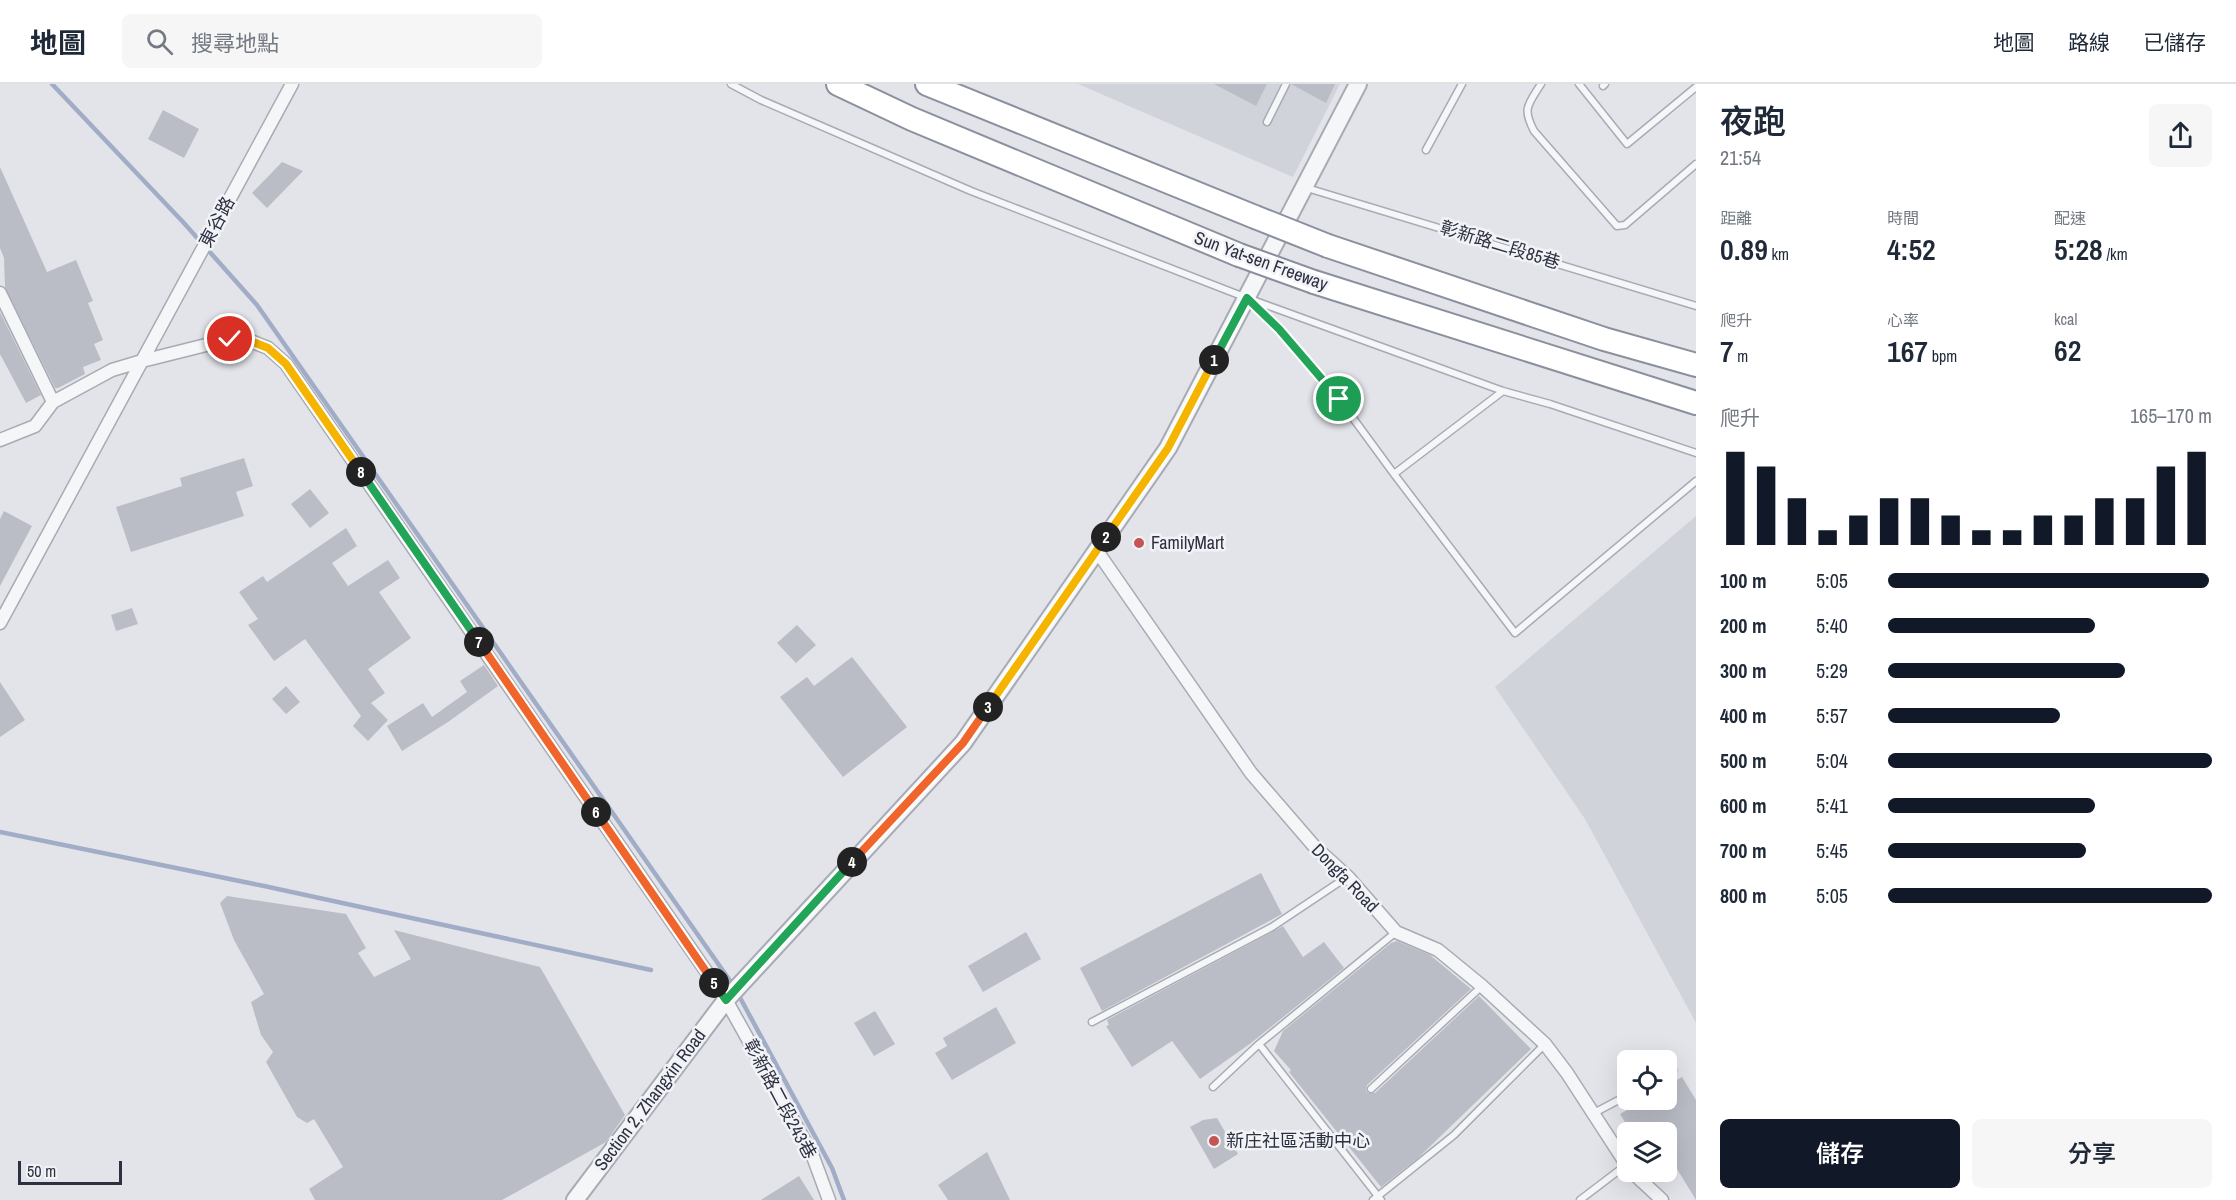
<!DOCTYPE html>
<html lang="zh-TW">
<head>
<meta charset="utf-8">
<style>
  body { margin:0; font-family:"Archivo Narrow","Noto Sans TC",sans-serif; background:#f6f6f7; color:#1f2937; height:100vh; display:flex; flex-direction:column; font-size:22px; white-space:nowrap }
  * { box-sizing:border-box; margin:0 }
  p { font-size:20px; color:#747a83 }
  .icon { flex:none; width:33px; height:33px; fill:none; stroke:currentColor; stroke-width:2; stroke-linecap:round; stroke-linejoin:round }
  .map { position:relative; flex:1; overflow:hidden }
  .drawer { display:flex; flex-direction:column; background:#fff; width:540px }
  .drawer>* { flex:none }
  .fabs { position:absolute; left:1617px; top:966px; display:grid; gap:12px }
  .fabs a { display:grid; place-items:center; width:60px; height:60px; border-radius:9px; background:#fff; box-shadow:0 6px 24px #0002; font-size:30px }
  .scale { position:absolute; left:18px; bottom:15px; width:104px; box-sizing:border-box; padding-left:6px; border:3px solid #2c3040; border-top:0; font-size:16px; line-height:21px; white-space:nowrap; color:#2c3040; -webkit-text-stroke:4px #f2f3f7; paint-order:stroke }
  .pin { position:absolute; display:grid; place-items:center; width:51px; height:51px; color:#fff; margin:-26px; border:3px solid #fff; border-radius:50%; box-shadow:0 2px 6px #0007 }
  .km { position:absolute; width:30px; height:30px; margin:-15px; border-radius:50%; background:#222; color:#fff; font-size:16px; line-height:30px; text-align:center }
  .round { display:grid; place-items:center; flex:none; width:63px; height:63px; border-radius:9px; background:#f6f6f7 }
  .headline { display:flex; align-items:center; justify-content:space-between; height:102px; padding:0 24px }
  h1 { font-size:33px; font-weight:600; line-height:45px }
  .metrics { display:grid; grid-template-columns:repeat(3,1fr); gap:9px; height:102px; padding:6px 24px }
  .metrics div { display:grid; align-content:center }
  .metrics b { font-size:30px; font-weight:600 }
  .metrics small { font-size:16px; font-weight:400 }
  .metrics p { font-size:16px }
  .chart { height:168px; padding:12px 24px }
  .chart p { display:flex; justify-content:space-between }
  .chart svg { width:100%; height:108px; margin-top:6px; stroke:#111827; stroke-width:6 }
  .primary-button { display:flex; gap:12px; margin-top:auto; padding:12px 24px }
  .primary-button a { flex:1; height:69px; border-radius:9px; background:#111827; color:#fff; font-size:24px; font-weight:600; line-height:69px; text-align:center }
  .primary-button a+a { background:#f6f6f7; color:#1f2937 }
  ul { padding:0 24px; list-style:none; font-size:20px }
  li { display:grid; grid-template-columns:96px 72px 1fr; align-items:center; height:45px }
  li i { height:15px; border-radius:8px; background:#111827 }
  header { display:flex; align-items:center; gap:36px; box-sizing:border-box; height:84px; padding:0 30px; background:#fff; border-bottom:2px solid #e0e1e3 }
  header strong { font-size:28px }
  nav { display:flex; gap:33px; margin-inline-start:auto; font-size:21px }
  .search { width:420px; height:54px; background:#f6f6f7; display:flex; align-items:center; gap:15px; box-sizing:border-box; padding:0 21px; border-radius:9px; color:#747a83; font-size:22px }
  main { display:flex; flex:1; min-height:0 }
  .map>svg:first-child { display:block }
</style>
</head>
<body>
<header>
<strong>地圖</strong>
<div class="search"><svg class="icon" aria-label="search" viewBox="0 0 24 24"><circle cx="10" cy="10" r="6"/><path d="M15 15l6 6"/></svg>搜尋地點</div>
<nav><a>地圖</a><a>路線</a><a>已儲存</a></nav>
</header>
<main>
<div class="map">
<svg width="1696" height="1116" viewBox="0 0 1696 1116">
  <rect width="100%" height="100%" fill="#e3e4ea"/>
  <!-- built -->
  <path fill="#d1d3db" d="M1078,0H1340L1293,93Z
    M1696,432V939L1585,735L1495,603Z"/>
  <g fill="none" stroke-linecap="round" stroke-linejoin="round">
    <!-- stream -->
    <path stroke="#a1adc6" stroke-width="4.5" d="M52,0L183,138L257,221L733,901
      M0,748L264,802L651,886
      M737,908L832,1084L844,1116"/>
  </g>
  <!-- building -->
  <path fill="#babdc6" d="M1214,0H1267L1256,22Z
    M1291,0H1335L1326,19Z
    M163,26L199,45L184,74L148,55Z
    M282,78L303,87L267,124L252,109Z
    M0,83L47,188L76,176L93,217L88,219L103,256L94,260L101,276L83,283L85,290L58,304H55L5,203L4,174L0,164Z
    M0,228L41,311L26,319L0,270Z
    M244,374L253,402L236,408L244,432L131,468L116,423L182,402L180,394Z
    M310,405L329,429L310,444L291,420Z
    M4,427L32,442L0,502V435Z
    M346,444L357,462L332,479L348,502L388,476L400,494L379,508L411,554L368,585L385,609L371,619L388,636L368,657L353,642L361,632L305,555L274,577L248,541L258,535L239,508L263,492L267,498Z
    M132,524L138,540L116,547L111,531Z
    M797,541L816,561L796,579L777,559Z
    M852,573L907,643L843,693L780,613L807,593L814,602Z
    M484,581L498,602L448,638L402,667L387,642L423,619L432,633L467,608L460,597Z
    M0,598L25,636L0,653Z
    M286,602L300,618L286,630L272,615Z
    M1261,789L1282,830L1102,927L1080,884Z
    M227,812L346,830L366,864L358,869L374,893L411,875L394,846L540,883L625,1031L606,1058L502,1116H315L309,1105L343,1083L314,1035L307,1039L297,1033L266,978L273,968L261,951L251,918L264,910L234,856L220,819Z
    M1283,842L1303,873L1324,858L1344,884L1251,959L1200,995L1172,957L1132,983L1106,942L1109,941L1107,936Z
    M1026,848L1041,875L983,908L968,882Z
    M1397,857L1430,871L1471,905L1367,1001L1366,1006L1368,1009H1375L1479,912L1531,965L1418,1074L1381,1103L1289,988L1291,986L1274,967L1283,947L1391,859Z
    M996,923L1016,959L952,996L935,969L947,962L943,954Z
    M875,927L895,960L874,972L854,939Z
    M1682,993L1696,1016V1116L1666,1067V1048H1631L1620,1030L1644,1016H1666V1002Z
    M1217,1034L1238,1070L1214,1085L1190,1043L1203,1036Z
    M987,1068L1010,1116H948L938,1101Z
    M799,1092L814,1116H761Z"/>
  <g fill="none" stroke-linecap="round" stroke-linejoin="round">
    <defs>
      <path id="service" d="M731,0L761,16L971,107L1247,214L1503,307L1550,320L1696,369
        M1541,0C1528,21 1522,24 1534,47L1617,142L1625,141L1696,80
        M1579,0L1627,60L1696,3
        M1603,2L1605,0
        M1267,38L1286,0
        M1426,66L1462,0
        M1307,104L1696,222
        M1250,217L1279,245L1339,315L1394,390L1515,549L1696,397
        M1394,390L1503,307
        M1092,938L1272,843L1347,793
        M1259,960L1381,1116
        M1666,989L1673,986
        M1213,1003L1259,960L1396,848
        M1371,1005L1482,902
        M1594,1029L1628,1011
        M1373,1116L1454,1051L1545,960
        M1580,1116L1626,1081"/>
      <path id="minor" d="M0,209L53,318
        M0,356L35,342L53,318L112,286L142,277L230,255L248,256L268,264L286,280L726,916L812,1070L829,1116
        M1097,467L1251,689L1314,762L1348,793L1396,848L1438,866L1482,902L1545,960L1567,989L1628,1083
        M0,539L292,0
        M1632,1088L1662,1116"/>
      <path id="tertiary" d="M575,1116L726,916L963,659L1168,364L1358,0"/>
      <path id="motorway" d="M838,0L912,35L1239,171
        M927,0L1255,133
        M1328,162L1604,255L1696,281
        M1314,198L1696,319"/>
    </defs>
    <!-- service casing -->
    <use href="#service" stroke="#a8aab4" stroke-width="9"/>
    <!-- minor casing -->
    <use href="#minor" stroke="#a8aab4" stroke-width="15"/>
    <!-- tertiary casing -->
    <use href="#tertiary" stroke="#a8aab4" stroke-width="20"/>
    <!-- motorway casing -->
    <use href="#motorway" stroke="#8b909f" stroke-width="26"/>
    <!-- service -->
    <use href="#service" stroke="#f5f6f8" stroke-width="6"/>
    <!-- minor -->
    <use href="#minor" stroke="#f5f6f8" stroke-width="12"/>
    <!-- tertiary -->
    <use href="#tertiary" stroke="#f5f6f8" stroke-width="16"/>
    <!-- motorway -->
    <use href="#motorway" stroke="#fff" stroke-width="22"/>
    <defs>
      <path id="motorway-bridge" d="M1255,133L1328,162
        M1239,171L1314,198"/>
    </defs>
    <!-- motorway-bridge casing -->
    <use href="#motorway-bridge" stroke="#8b909f" stroke-width="26" stroke-linecap="butt"/>
    <!-- motorway-bridge -->
    <use href="#motorway-bridge" stroke="#fff" stroke-width="22"/>
  </g>
  <g fill="none" stroke-linecap="round" stroke-linejoin="round">
    <defs>
      <path id="split-1" d="M1214,276L1247,214L1279,245L1339,315"/>
      <path id="split-2" d="M1106,453L1168,364L1214,276"/>
      <path id="split-3" d="M988,623L1106,453"/>
      <path id="split-4" d="M852,778L963,659L988,623"/>
      <path id="split-5" d="M714,899L726,916L852,778"/>
      <path id="split-6" d="M596,728L714,899"/>
      <path id="split-7" d="M479,558L596,728"/>
      <path id="split-8" d="M361,388L479,558"/>
      <path id="split-9" d="M230,255L248,256L268,264L286,280L361,388"/>
    </defs>
    <!-- split-1 casing -->
    <use href="#split-1" stroke="#fff" stroke-width="12"/>
    <!-- split-2 casing -->
    <use href="#split-2" stroke="#fff" stroke-width="12"/>
    <!-- split-3 casing -->
    <use href="#split-3" stroke="#fff" stroke-width="12"/>
    <!-- split-4 casing -->
    <use href="#split-4" stroke="#fff" stroke-width="12"/>
    <!-- split-5 casing -->
    <use href="#split-5" stroke="#fff" stroke-width="12"/>
    <!-- split-6 casing -->
    <use href="#split-6" stroke="#fff" stroke-width="12"/>
    <!-- split-7 casing -->
    <use href="#split-7" stroke="#fff" stroke-width="12"/>
    <!-- split-8 casing -->
    <use href="#split-8" stroke="#fff" stroke-width="12"/>
    <!-- split-9 casing -->
    <use href="#split-9" stroke="#fff" stroke-width="12"/>
    <!-- split-1 -->
    <use href="#split-1" stroke="#22a559" stroke-width="8"/>
    <!-- split-2 -->
    <use href="#split-2" stroke="#f5b400" stroke-width="8"/>
    <!-- split-3 -->
    <use href="#split-3" stroke="#f5b400" stroke-width="8"/>
    <!-- split-4 -->
    <use href="#split-4" stroke="#f0652b" stroke-width="8"/>
    <!-- split-5 -->
    <use href="#split-5" stroke="#22a559" stroke-width="8"/>
    <!-- split-6 -->
    <use href="#split-6" stroke="#f0652b" stroke-width="8"/>
    <!-- split-7 -->
    <use href="#split-7" stroke="#f0652b" stroke-width="8"/>
    <!-- split-8 -->
    <use href="#split-8" stroke="#22a559" stroke-width="8"/>
    <!-- split-9 -->
    <use href="#split-9" stroke="#f5b400" stroke-width="8"/>
  </g>
  <!-- markers -->
  <g fill="#c35553" stroke="#f2f3f7" stroke-width="2">
    <circle cx="1139" cy="459" r="6"/>
    <circle cx="1214" cy="1057" r="6"/>
  </g>
  <g text-anchor="middle" stroke-width="5" stroke-linejoin="round" paint-order="stroke">
    <!-- street labels -->
    <g font-size="18" fill="#2c3040" stroke="#f2f3f7">
      <text transform="translate(217 138) rotate(-62)" y="6">東谷路</text>
      <text transform="translate(1500 161) rotate(17)" y="6">彰新路二段85巷</text>
      <text transform="translate(1261 177) rotate(20)" y="6">Sun Yat-sen Freeway</text>
      <text transform="translate(1345 794) rotate(46)" y="6">Dongfa Road</text>
      <text transform="translate(780 1015) rotate(62)" y="6">彰新路二段243巷</text>
      <text transform="translate(650 1016) rotate(-53)" y="6">Section 2, Zhangxin Road</text>
    </g>
    <!-- poi labels -->
    <g font-size="18" fill="#2c3040" stroke="#f2f3f7" text-anchor="start">
      <text x="1151" y="465">FamilyMart</text>
      <text x="1226" y="1063">新庄社區活動中心</text>
    </g>
  </g>
</svg>
<div class="fabs">
<a><svg class="icon" aria-label="locate" viewBox="0 0 24 24"><circle cx="12" cy="12" r="6"/><path d="M12 2v4M12 18v4M2 12h4M18 12h4"/></svg></a>
<a><svg class="icon" aria-label="layers" viewBox="0 0 24 24"><path d="M12 4l9 5-9 5-9-5zM3 14l9 5 9-5"/></svg></a>
</div>
<div class="scale">50 m</div>
<div class="pin" style="left:1339px;top:315px;background:#1e9e55"><svg class="icon" aria-label="arrive" viewBox="0 0 24 24"><path d="M6 21V4h12l-3 4 3 4H6"/></svg></div>
<div class="pin" style="left:230px;top:255px;background:#d93025"><svg class="icon" aria-label="check" viewBox="0 0 24 24"><path d="M5 12l5 5 9-10"/></svg></div>
<b class="km" style="left:1214px;top:276px">1</b>
<b class="km" style="left:1106px;top:453px">2</b>
<b class="km" style="left:988px;top:623px">3</b>
<b class="km" style="left:852px;top:778px">4</b>
<b class="km" style="left:714px;top:899px">5</b>
<b class="km" style="left:596px;top:728px">6</b>
<b class="km" style="left:479px;top:558px">7</b>
<b class="km" style="left:361px;top:388px">8</b>
</div>
<section class="drawer">
<div class="headline"><div><h1>夜跑</h1><p>21:54</p></div><a class="round"><svg class="icon" aria-label="share" viewBox="0 0 24 24"><path d="M12 15V3M7 8l5-5 5 5M5 13v7h14v-7"/></svg></a></div>
<div class="metrics">
<div><p>距離</p><b>0.89<small> km</small></b></div>
<div><p>時間</p><b>4:52</b></div>
<div><p>配速</p><b>5:28<small> /km</small></b></div>
</div>
<div class="metrics">
<div><p>爬升</p><b>7<small> m</small></b></div>
<div><p>心率</p><b>167<small> bpm</small></b></div>
<div><p>kcal</p><b>62</b></div>
</div>
<div class="chart"><p><span>爬升</span>165–170 m</p>
<svg viewBox="0 0 160 44" preserveAspectRatio="none"><path d="M5 44V6M15 44V12M25 44V25M35 44V38M45 44V32M55 44V25M65 44V25M75 44V32M85 44V38M95 44V38M105 44V32M115 44V32M125 44V25M135 44V25M145 44V12M155 44V6"/></svg>
</div>
<ul>
<li><b>100 m</b>5:05<i style="width:99%"></i></li>
<li><b>200 m</b>5:40<i style="width:64%"></i></li>
<li><b>300 m</b>5:29<i style="width:73%"></i></li>
<li><b>400 m</b>5:57<i style="width:53%"></i></li>
<li><b>500 m</b>5:04<i style="width:100%"></i></li>
<li><b>600 m</b>5:41<i style="width:64%"></i></li>
<li><b>700 m</b>5:45<i style="width:61%"></i></li>
<li><b>800 m</b>5:05<i style="width:100%"></i></li>
</ul>
<div class="primary-button"><a>儲存</a><a>分享</a></div>
</section>
</main>
</body>
</html>
